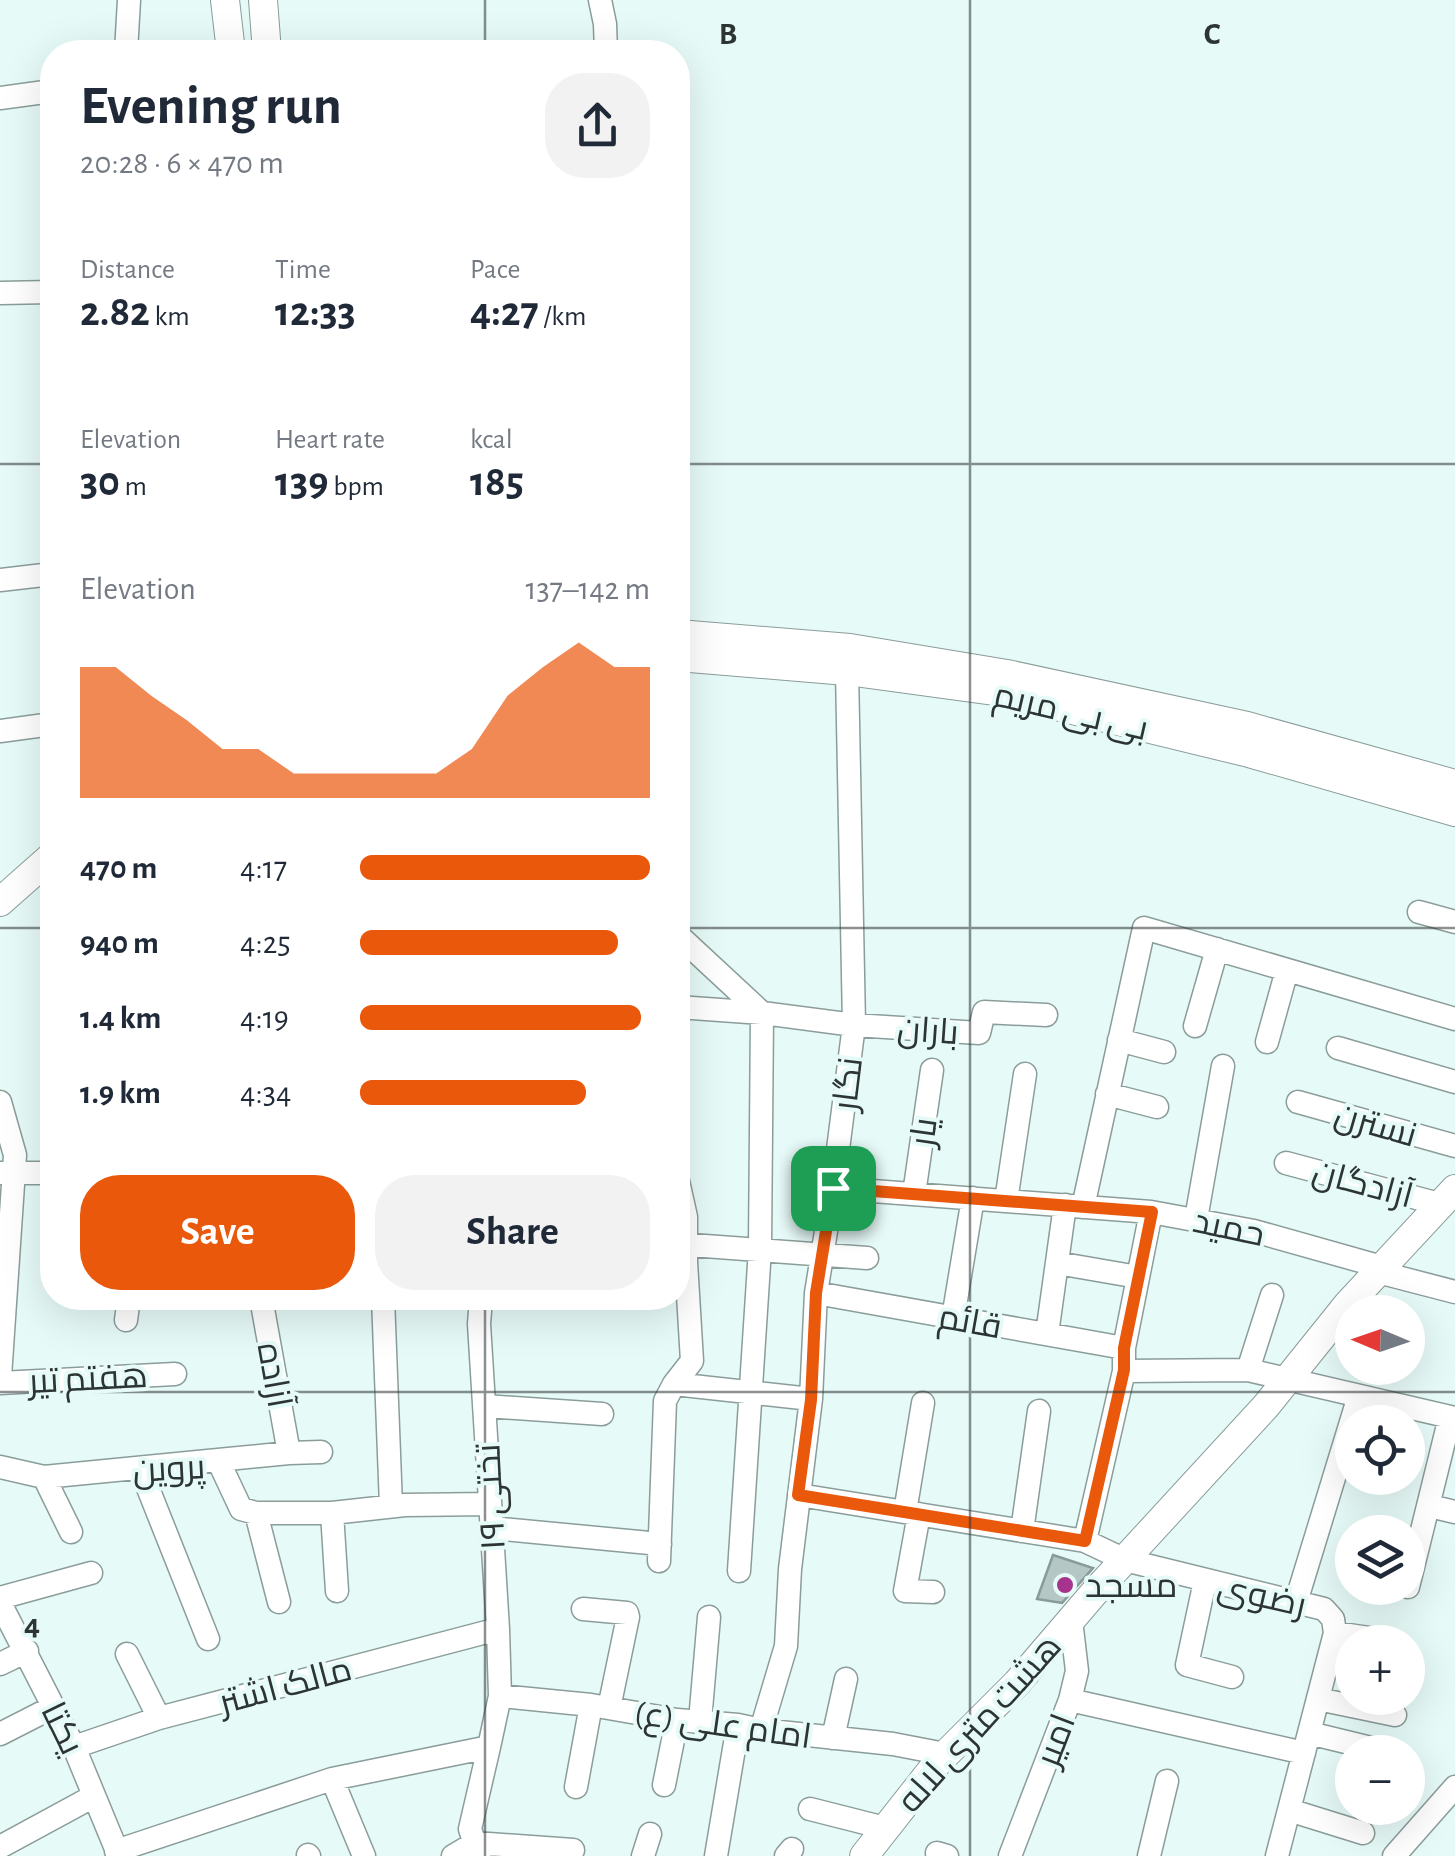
<!DOCTYPE html>
<html lang="en">
<head>
<meta charset="utf-8">
<style>
  body { margin:0; font-family:"Alegreya Sans",Cairo,sans-serif; background:#f2f2f3; color:#1f2937; height:100vh; display:flex; flex-direction:column; font-size:38px; white-space:nowrap }
  * { box-sizing:border-box; margin:0 }
  p { font-size:32px; color:#747a83 }
  .icon { flex:none; width:55px; height:55px; fill:none; stroke:currentColor; stroke-width:2; stroke-linecap:round; stroke-linejoin:round }
  .map { position:relative; flex:1; overflow:hidden }
  .side { position:absolute; left:40px; top:40px; width:650px; height:1270px; display:flex; flex-direction:column; background:#fff; border-radius:40px; box-shadow:0 10px 40px #0002 }
  .side>* { flex:none }
  .needle { width:65px; rotate:272deg }
  .buttons { position:absolute; left:1335px; top:1295px; display:grid; gap:20px }
  .buttons a { display:grid; place-items:center; width:90px; height:90px; border-radius:50%; background:#fff; box-shadow:0 10px 40px #0002; font-size:50px }
  .pin { position:absolute; display:grid; place-items:center; width:85px; height:85px; color:#fff; margin:-42px; border-radius:20px; box-shadow:0 5px 15px #0006 }
  .round { display:grid; place-items:center; flex:none; width:105px; height:105px; border-radius:40px; background:#f2f2f3 }
  .headline { display:flex; align-items:center; justify-content:space-between; height:170px; padding:0 40px }
  h1 { font-size:55px; font-weight:700; line-height:75px }
  .stats { display:grid; grid-template-columns:repeat(3,1fr); gap:15px; height:170px; padding:10px 40px }
  .stats div { display:grid; align-content:center }
  .stats b { font-size:42px; font-weight:700 }
  .stats small { font-size:28px; font-weight:400 }
  .stats p { font-size:28px }
  .chart { height:280px; padding:20px 40px }
  .chart p { display:flex; justify-content:space-between }
  .chart svg { width:100%; height:180px; margin-top:10px; fill:#ea580c; opacity:.7 }
  .cta { display:flex; gap:20px; margin-top:auto; padding:20px 40px }
  .cta a { flex:1; height:115px; border-radius:40px; background:#ea580c; color:#fff; font-size:40px; font-weight:700; line-height:115px; text-align:center }
  .cta a+a { background:#f2f2f3; color:#1f2937 }
  ul { padding:0 40px; list-style:none; font-size:32px }
  li { display:grid; grid-template-columns:160px 120px 1fr; align-items:center; height:75px }
  li i { height:25px; border-radius:12px; background:#ea580c }
  .map>svg:first-child { display:block }
</style>
</head>
<body>
<div class="map">
<svg width="1455" height="1856" viewBox="0 0 1455 1856">
  <rect width="100%" height="100%" fill="#e6faf7"/>
  <!-- building -->
  <path fill="#b4c7c5" stroke="#899b99" stroke-width="2.5" d="M1053,1555L1093,1568L1062,1603L1037,1599Z"/>
  <g fill="none" stroke-linecap="round" stroke-linejoin="round">
    <defs>
      <path id="minor" d="M600,0L605,24L606,52
        M126,52L129,0
        M0,98L52,91
        M0,293L52,292
        M0,580L52,574
        M0,731L52,724
        M1419,912L1455,922
        M678,935L762,1013L760,1249L739,1571
        M678,1007L762,1013L854,1025L979,1033L984,1012L1046,1015
        M1195,1026L1217,949
        M1119,1040L1164,1052
        M1267,1042L1287,970
        M1338,1048L1455,1082
        M1107,1094L1157,1107
        M0,1102L15,1155L0,1377
        M1298,1102L1455,1146
        M1286,1163L1439,1204
        M0,1173H52
        M833,1188L1151,1212L1254,1231L1382,1267
        M914,1194L932,1070
        M1006,1201L1025,1074
        M1083,1207L1144,928L1455,1019
        M1196,1219L1223,1066
        M678,1244L867,1258
        M1057,1263L1138,1277
        M1378,1272L1455,1292
        M816,1293L1124,1348
        M261,1298L289,1453
        M383,1298L391,1506
        M953,1318L973,1198
        M126,1320L129,1298
        M1047,1334L1065,1205
        M1248,1370L1272,1295
        M1124,1371L1248,1370L1455,1418
        M0,1383L175,1374
        M674,1384L811,1399
        M485,1406L602,1414
        M218,1460L289,1453L321,1452
        M0,1467L44,1477L218,1460L241,1509L256,1513H332L405,1505L490,1504
        M140,1468L208,1639
        M44,1477L71,1532
        M799,1495L1085,1541L1125,1560L1324,1609L1333,1619L1335,1633L1277,1856
        M1430,1506L1455,1512
        M905,1512L923,1403
        M256,1513L279,1602
        M332,1513L337,1591
        M919,1514L905,1591L933,1592
        M492,1528L660,1544
        M1022,1531L1039,1411
        M1085,1541L1124,1371V1348L1151,1212
        M659,1561L665,1401L674,1384L692,1361L686,1262V1217L678,1181
        M1205,1581L1187,1665L1232,1677
        M1408,1587L1450,1417
        M0,1598L91,1573
        M1296,1602L1359,1396
        M0,1603L74,1747L119,1856
        M583,1609L627,1613L628,1617L609,1708
        M1335,1633L1390,1641
        M127,1654L159,1718
        M0,1664L27,1651
        M500,1696L591,1705L677,1720L738,1725L761,1730L893,1744L945,1754
        M1318,1699L1395,1715
        M1070,1700L1304,1753
        M700,1721L709,1617
        M761,1730L786,1646L790,1569L811,1399L816,1293L833,1188L854,1025L847,671
        M1309,1733L1379,1750
        M0,1734L53,1707
        M833,1738L846,1679
        M74,1747L159,1718L498,1629
        M332,1779L364,1856
        M664,1785L677,1720
        M576,1787L591,1705
        M810,1809L885,1828
        M1289,1810L1363,1833
        M0,1847L94,1796
        M116,1851L332,1779L489,1747L500,1696L498,1629L479,1324L481,1298
        M937,1853L947,1856
        M308,1855L309,1856
        M453,1856L475,1843L573,1850
        M479,1856L470,1829L489,1747
        M643,1856L650,1834
        M716,1856L738,1725
        M786,1856L792,1849
        M1010,1856L1070,1700L1077,1671L1071,1620
        M1149,1856L1167,1781
        M1394,1856L1455,1787"/>
      <path id="tertiary" d="M225,0L231,52
        M263,0L267,52
        M678,634L850,648L1007,674L1247,726L1455,784
        M678,657L847,671L994,691L1249,753L1455,812
        M0,902L52,856
        M864,1856L938,1762L1017,1683L1094,1593L1266,1406L1348,1304L1455,1189"/>
    </defs>
    <!-- minor casing -->
    <use href="#minor" stroke="#8a9d9a" stroke-width="25"/>
    <!-- tertiary casing -->
    <use href="#tertiary" stroke="#8a9d9a" stroke-width="30"/>
    <!-- minor -->
    <use href="#minor" stroke="#fff" stroke-width="22"/>
    <!-- tertiary -->
    <use href="#tertiary" stroke="#fff" stroke-width="28"/>
  </g>
  <g fill="none" stroke-linecap="round" stroke-linejoin="round">
    <defs>
      <path id="route" d="M833,1188L1152,1212L1124,1348V1370L1085,1541L798,1495L811,1400L816,1293Z"/>
    </defs>
    <!-- route casing -->
    <use href="#route" stroke="#fff" stroke-width="20"/>
    <!-- route -->
    <use href="#route" stroke="#ea580c" stroke-width="12"/>
  </g>
  <!-- grid -->
  <path fill="none" stroke="#2d3534" stroke-width="2.5" stroke-opacity="0.55" d="M485,0V52M970,0V1856M0,464H52M678,464H1455M0,928H52M678,928H1455M485,1298V1856M0,1392H1455"/>
  <!-- markers -->
  <circle fill="#a6338d" stroke="#e6faf7" stroke-width="4" cx="1065" cy="1585" r="10"/>
  <g text-anchor="middle" stroke-width="8" stroke-linejoin="round" paint-order="stroke">
    <!-- street labels -->
    <g font-size="35" fill="#2d3534" stroke="#e6faf7">
      <text transform="translate(1071 711) rotate(13)" y="12">بی بی مریم</text>
      <text transform="translate(928 1030) rotate(4)" y="12">باران</text>
      <text transform="translate(847 1084) rotate(-83)" y="12">نگار</text>
      <text transform="translate(1376 1124) rotate(16)" y="12">نسترن</text>
      <text transform="translate(923 1132) rotate(-82)" y="12">یار</text>
      <text transform="translate(1363 1183) rotate(15)" y="12">آزادگان</text>
      <text transform="translate(1229 1227) rotate(12)" y="12">حمید</text>
      <text transform="translate(970 1321) rotate(10)" y="12">قائم</text>
      <text transform="translate(275 1375) rotate(80)" y="12">آزاده</text>
      <text transform="translate(88 1378) rotate(-3)" y="12">هفتم تیر</text>
      <text transform="translate(169 1468) rotate(-3)" y="12">پروین</text>
      <text transform="translate(490 1497) rotate(-93)" y="12">تختی ۱۹</text>
      <text transform="translate(1262 1595) rotate(13)" y="12">رضوی</text>
      <text transform="translate(285 1685) rotate(-15)" y="12">مالک اشتر</text>
      <text transform="translate(979 1723) rotate(-48)" y="12">هشت متری لاله</text>
      <text transform="translate(723 1724) rotate(8)" y="12">امام علی (ع)</text>
      <text transform="translate(63 1728) rotate(64)" y="12">یکتا</text>
      <text transform="translate(1055 1740) rotate(-69)" y="12">امیر</text>
    </g>
    <!-- poi labels -->
    <g font-size="35" fill="#2d3534" stroke="#e6faf7" text-anchor="start">
      <text x="1085" y="1597">مسجد</text>
    </g>
  </g>
  <g font-size="32" text-anchor="middle" font-weight="bold" fill="#2d3534" stroke="#e6faf7" stroke-width="8" stroke-linejoin="round" paint-order="stroke">
    <text x="728" y="44">B</text>
    <text x="1212" y="44">C</text>
    <text x="32" y="1635">4</text>
  </g>
</svg>
<div class="buttons">
<a><svg class="needle" viewBox="-14 -14 28 28"><path d="M0-13l5 13h-10z" fill="#e53935"/><path d="M0 13l5-13h-10z" fill="#747a83"/></svg></a>
<a><svg class="icon" aria-label="locate" viewBox="0 0 24 24"><circle cx="12" cy="12" r="6"/><path d="M12 2v4M12 18v4M2 12h4M18 12h4"/></svg></a>
<a><svg class="icon" aria-label="layers" viewBox="0 0 24 24"><path d="M12 4l9 5-9 5-9-5zM3 14l9 5 9-5"/></svg></a>
<a>+</a>
<a>−</a>
</div>
<div class="pin" style="left:833px;top:1188px;background:#1e9e55"><svg class="icon" aria-label="arrive" viewBox="0 0 24 24"><path d="M6 21V4h12l-3 4 3 4H6"/></svg></div>
<section class="side">
<div class="headline"><div><h1>Evening run</h1><p>20:28 · 6 × 470 m</p></div><a class="round"><svg class="icon" aria-label="share" viewBox="0 0 24 24"><path d="M12 15V3M7 8l5-5 5 5M5 13v7h14v-7"/></svg></a></div>
<div class="stats">
<div><p>Distance</p><b>2.82<small> km</small></b></div>
<div><p>Time</p><b>12:33</b></div>
<div><p>Pace</p><b>4:27<small> /km</small></b></div>
</div>
<div class="stats">
<div><p>Elevation</p><b>30<small> m</small></b></div>
<div><p>Heart rate</p><b>139<small> bpm</small></b></div>
<div><p>kcal</p><b>185</b></div>
</div>
<div class="chart"><p><span>Elevation</span>137–142 m</p>
<svg viewBox="0 0 160 44" preserveAspectRatio="none"><path d="M0 44V12L10 12L20 19L30 25L40 32L50 32L60 38L70 38L80 38L90 38L100 38L110 32L120 19L130 12L140 6L150 12L160 12V44z"/></svg>
</div>
<ul>
<li><b>470 m</b>4:17<i style="width:100%"></i></li>
<li><b>940 m</b>4:25<i style="width:89%"></i></li>
<li><b>1.4 km</b>4:19<i style="width:97%"></i></li>
<li><b>1.9 km</b>4:34<i style="width:78%"></i></li>
</ul>
<div class="cta"><a>Save</a><a>Share</a></div>
</section>
</div>
</body>
</html>
